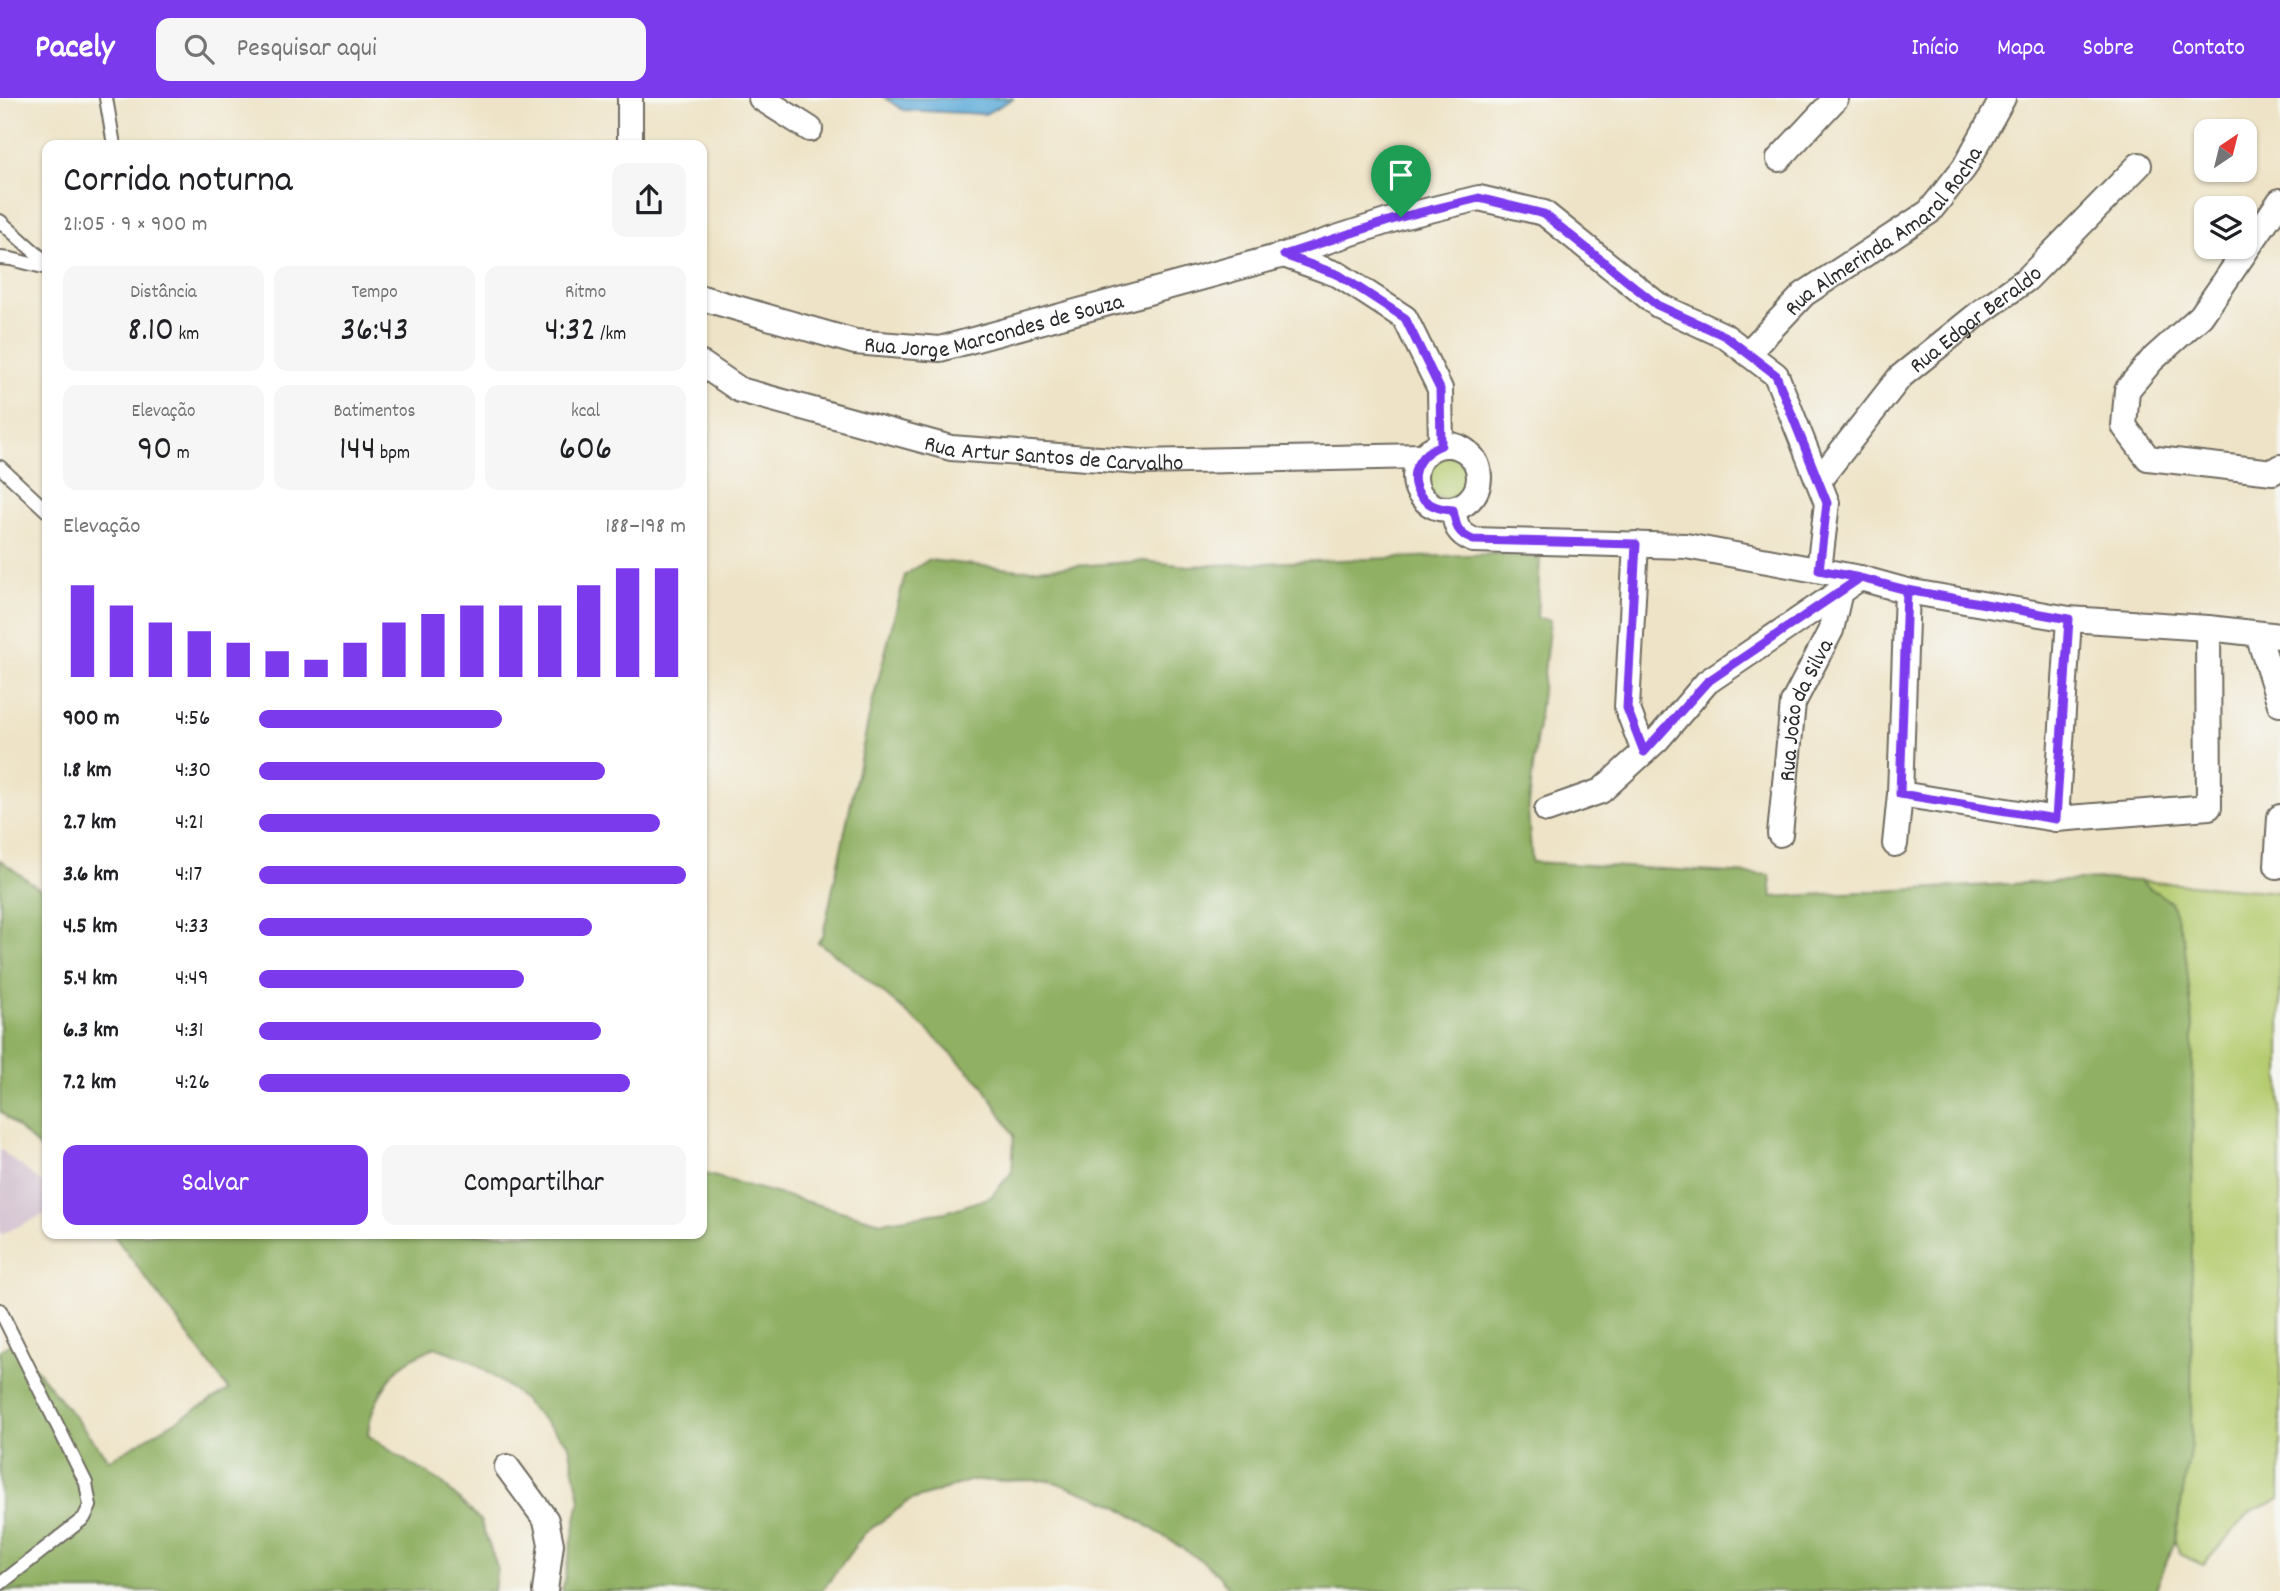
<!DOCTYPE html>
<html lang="pt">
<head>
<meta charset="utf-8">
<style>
  body { margin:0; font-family:Dekko,sans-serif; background:#f6f6f6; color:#202124; height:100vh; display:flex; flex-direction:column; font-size:26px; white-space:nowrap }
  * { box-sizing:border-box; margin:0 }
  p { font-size:23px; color:#757577 }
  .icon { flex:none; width:38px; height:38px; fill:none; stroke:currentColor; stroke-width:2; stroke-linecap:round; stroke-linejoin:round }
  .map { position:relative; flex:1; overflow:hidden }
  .drawer { position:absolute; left:42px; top:42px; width:665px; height:1099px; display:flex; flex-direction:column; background:#fff; border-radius:14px; box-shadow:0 2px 5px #0004 }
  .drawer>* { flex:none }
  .needle { width:46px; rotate:35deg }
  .controls { position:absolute; left:2194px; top:21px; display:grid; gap:14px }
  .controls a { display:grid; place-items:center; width:63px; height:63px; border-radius:14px; background:#fff; box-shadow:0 2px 5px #0004; font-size:35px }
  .pin { position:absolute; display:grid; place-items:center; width:60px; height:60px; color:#fff; margin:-72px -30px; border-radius:50% 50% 50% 0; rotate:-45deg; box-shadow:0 0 7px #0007 }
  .pin .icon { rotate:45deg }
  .round { display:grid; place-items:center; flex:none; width:74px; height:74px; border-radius:14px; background:#f6f6f6 }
  .summary { display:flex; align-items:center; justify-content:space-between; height:119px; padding:0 21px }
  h1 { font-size:38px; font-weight:600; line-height:52px }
  .figures { display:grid; grid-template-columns:repeat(3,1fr); gap:10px; height:119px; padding:7px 21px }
  .figures div { display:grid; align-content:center; border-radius:14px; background:#f6f6f6; text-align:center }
  .figures b { font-size:35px; font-weight:600 }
  .figures small { font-size:19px; font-weight:400 }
  .figures p { font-size:19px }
  .chart { height:196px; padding:14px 21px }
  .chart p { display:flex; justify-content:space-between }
  .chart svg { width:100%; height:126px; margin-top:7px; stroke:#7c3aed; stroke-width:6 }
  .action { display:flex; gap:14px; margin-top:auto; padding:14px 21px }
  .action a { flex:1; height:80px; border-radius:14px; background:#7c3aed; color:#fff; font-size:28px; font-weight:600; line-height:80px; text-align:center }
  .action a+a { background:#f6f6f6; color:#202124 }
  ul { padding:0 21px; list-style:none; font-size:23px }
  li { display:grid; grid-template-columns:112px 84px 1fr; align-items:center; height:52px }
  li i { height:18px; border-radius:9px; background:#7c3aed }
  header { display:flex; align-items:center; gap:42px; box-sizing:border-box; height:98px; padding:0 35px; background:#7c3aed; color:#fff }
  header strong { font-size:33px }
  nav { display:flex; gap:38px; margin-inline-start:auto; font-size:24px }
  .search { width:490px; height:63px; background:#f6f6f6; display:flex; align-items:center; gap:18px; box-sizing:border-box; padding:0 24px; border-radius:14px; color:#757577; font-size:26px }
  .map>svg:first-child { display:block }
</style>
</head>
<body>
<header>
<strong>Pacely</strong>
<div class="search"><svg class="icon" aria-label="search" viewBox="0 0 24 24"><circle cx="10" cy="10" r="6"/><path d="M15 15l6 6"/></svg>Pesquisar aqui</div>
<nav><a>Início</a><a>Mapa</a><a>Sobre</a><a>Contato</a></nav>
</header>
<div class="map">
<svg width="2280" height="1493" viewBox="0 0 2280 1493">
  <rect width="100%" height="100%" fill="#f6f6f2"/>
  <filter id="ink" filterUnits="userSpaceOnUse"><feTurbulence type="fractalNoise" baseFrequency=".0143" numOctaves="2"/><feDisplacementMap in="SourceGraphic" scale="14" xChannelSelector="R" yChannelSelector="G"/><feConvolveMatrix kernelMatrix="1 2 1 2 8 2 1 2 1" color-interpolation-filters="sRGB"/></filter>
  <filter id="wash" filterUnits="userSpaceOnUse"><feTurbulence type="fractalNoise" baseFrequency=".00686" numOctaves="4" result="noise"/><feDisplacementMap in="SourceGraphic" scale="28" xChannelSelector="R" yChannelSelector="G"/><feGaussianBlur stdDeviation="1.57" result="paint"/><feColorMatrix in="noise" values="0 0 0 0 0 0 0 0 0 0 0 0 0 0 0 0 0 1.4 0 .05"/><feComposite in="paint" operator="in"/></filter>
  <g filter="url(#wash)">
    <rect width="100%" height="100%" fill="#eee3c6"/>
    <!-- industrial -->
    <path fill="#d0bdce" d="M0,1051L47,1089V1115L0,1137Z"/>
    <!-- green -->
    <path fill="#b6cc71" stroke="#707c4e" stroke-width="2" d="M1425 379a22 22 0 1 1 44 0a22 22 0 1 1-44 0Z
      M2139,783L2280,794V1401L2251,1413L2203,1467L2180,1456L2175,1443L2191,1346L2193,928L2184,841Z"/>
    <!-- forest -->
    <path fill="#90b063" stroke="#5e6e47" stroke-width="2" d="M1519,455L1540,461L1537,520L1550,522L1528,715L1532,764L1770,777L1772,799L2101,781L2139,783L2171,804L2184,841L2193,928L2191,1346L2175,1443L2155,1493H1232L1211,1469L1114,1406L1049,1382L969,1383L909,1403L864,1436L822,1493H562L580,1402L569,1347L515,1294L470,1262L435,1249C425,1254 410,1260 401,1268C384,1286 369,1312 368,1337L395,1356L440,1383L480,1422L497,1469L494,1493H0V1252L14,1244L109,1362L229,1292L113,1136H702V1075L881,1124L946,1114L991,1099L1012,1074L1014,1037L982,986L927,932L857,873L818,844L823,837L871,610L905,477L928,462L1021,472L1143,463L1189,468Z
      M0,762L47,796V1057L0,1013Z"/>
    <!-- water -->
    <path fill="#62adda" stroke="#466c82" stroke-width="2" d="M885,0H1014L985,16L903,12Z"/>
  </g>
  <g filter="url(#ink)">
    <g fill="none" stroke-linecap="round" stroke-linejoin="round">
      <defs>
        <path id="lane" d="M106,0L114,47
          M0,123L47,165
          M0,160L11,161L47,170
          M0,369L47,413
          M0,1212L86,1385L90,1408L84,1420L0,1486"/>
        <g id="street">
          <path d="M761,0L810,31"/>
          <path d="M630,47V0"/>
          <path d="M1779,61L1836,0"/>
          <path d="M2280,103L2201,218L2152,262L2127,292L2124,328L2148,360L2273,374L2280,369"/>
          <path d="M1284,157L1339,177L1405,220L1440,291L1441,347"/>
          <path id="s1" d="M702,200L855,244L940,251L1284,157L1401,119L1479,100L1544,115L1658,207L1725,238L1776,277L1827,405L1819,472"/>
          <path id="s2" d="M1748,255L1804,196L1929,114L1964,70L2003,0"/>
          <path id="s3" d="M702,266L740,292L951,350L1141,364L1422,358"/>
          <circle cx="1447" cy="379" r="32"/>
          <path id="s4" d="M1819,382L1900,279L1982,213L2027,181L2139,67"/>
          <path d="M1453,412C1456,428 1457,435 1473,442L1686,448L1860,480L1907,493L2069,521L2208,530L2280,538"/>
          <path d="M1636,446L1627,609L1644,654"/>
          <path d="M2258,537L2280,606"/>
          <path d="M1900,696L2056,721L2209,709L2208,530"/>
          <path d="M1547,712L1601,693L1657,642L1707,584L1860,480"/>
          <path d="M2056,721L2069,521"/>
          <path id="s5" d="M1780,736L1793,605L1831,532L1840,493"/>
          <path d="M1895,746L1900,696L1907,493"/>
          <path d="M2277,768L2280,719"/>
          <path d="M507,1369L546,1422L551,1446L545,1493"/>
        </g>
      </defs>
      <!-- lane casing -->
      <use href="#lane" stroke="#6f6b61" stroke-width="16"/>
      <!-- street casing -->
      <use href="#street" stroke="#6f6b61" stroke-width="28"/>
      <!-- lane -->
      <use href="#lane" stroke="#fff" stroke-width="12"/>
      <!-- street -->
      <use href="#street" stroke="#fff" stroke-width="24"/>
    </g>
  </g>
  <g fill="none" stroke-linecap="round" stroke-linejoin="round" filter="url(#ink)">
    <defs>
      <path id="route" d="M1401,119L1284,157L1339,177L1405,220L1440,291L1441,347C1400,363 1408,411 1453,412C1456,428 1457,435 1473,442L1636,446L1627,610L1644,654L1707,584L1860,480L1907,492L1900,696L2056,721L2069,521L1907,492L1860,480L1819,472L1827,405L1776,277L1725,238L1657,207L1544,116L1479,100L1401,119"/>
    </defs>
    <!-- route casing -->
    <use href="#route" stroke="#fff" stroke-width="14"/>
    <!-- route -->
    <use href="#route" stroke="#7c3aed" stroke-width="9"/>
  </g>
  <g text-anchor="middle" stroke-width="6" stroke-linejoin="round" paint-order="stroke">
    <!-- street labels -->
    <g font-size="23" fill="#2b2b2b" stroke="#f6f6f2">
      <text dy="8" stroke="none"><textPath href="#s2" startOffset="184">Rua Almerinda Amaral Rocha</textPath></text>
      <text dy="8" stroke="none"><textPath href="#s4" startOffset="226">Rua Edgar Beraldo</textPath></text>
      <text dy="8" stroke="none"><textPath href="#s1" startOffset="301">Rua Jorge Marcondes de Souza</textPath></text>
      <text dy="8" stroke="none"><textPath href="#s3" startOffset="368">Rua Artur Santos de Carvalho</textPath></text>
      <text dy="8" stroke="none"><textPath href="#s5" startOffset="128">Rua João da Silva</textPath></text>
    </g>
  </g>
</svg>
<div class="controls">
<a><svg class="needle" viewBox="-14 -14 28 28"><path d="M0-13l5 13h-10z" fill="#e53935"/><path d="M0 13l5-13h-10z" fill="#757577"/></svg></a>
<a><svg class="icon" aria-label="layers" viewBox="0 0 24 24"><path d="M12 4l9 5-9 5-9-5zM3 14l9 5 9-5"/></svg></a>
</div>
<div class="pin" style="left:1401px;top:119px;background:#1e9e55"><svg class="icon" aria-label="arrive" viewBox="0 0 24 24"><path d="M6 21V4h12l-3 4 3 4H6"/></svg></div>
<section class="drawer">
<div class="summary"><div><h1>Corrida noturna</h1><p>21:05 · 9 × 900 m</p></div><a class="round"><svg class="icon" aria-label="share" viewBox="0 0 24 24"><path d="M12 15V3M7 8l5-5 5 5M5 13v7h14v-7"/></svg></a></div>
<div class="figures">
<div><p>Distância</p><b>8.10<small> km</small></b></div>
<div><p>Tempo</p><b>36:43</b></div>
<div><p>Ritmo</p><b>4:32<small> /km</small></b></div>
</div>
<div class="figures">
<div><p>Elevação</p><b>90<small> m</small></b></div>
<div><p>Batimentos</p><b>144<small> bpm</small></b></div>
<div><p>kcal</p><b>606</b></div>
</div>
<div class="chart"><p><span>Elevação</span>188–198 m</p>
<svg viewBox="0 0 160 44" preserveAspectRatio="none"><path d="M5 44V12M15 44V19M25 44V25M35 44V28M45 44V32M55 44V35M65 44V38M75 44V32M85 44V25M95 44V22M105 44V19M115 44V19M125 44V19M135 44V12M145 44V6M155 44V6"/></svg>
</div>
<ul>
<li><b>900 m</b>4:56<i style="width:57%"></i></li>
<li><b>1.8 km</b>4:30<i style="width:81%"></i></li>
<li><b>2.7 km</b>4:21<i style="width:94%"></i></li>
<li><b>3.6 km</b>4:17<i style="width:100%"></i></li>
<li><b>4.5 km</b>4:33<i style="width:78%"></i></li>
<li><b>5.4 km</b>4:49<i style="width:62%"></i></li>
<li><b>6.3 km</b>4:31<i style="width:80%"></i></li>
<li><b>7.2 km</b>4:26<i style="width:87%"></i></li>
</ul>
<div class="action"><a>Salvar</a><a>Compartilhar</a></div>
</section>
</div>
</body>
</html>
